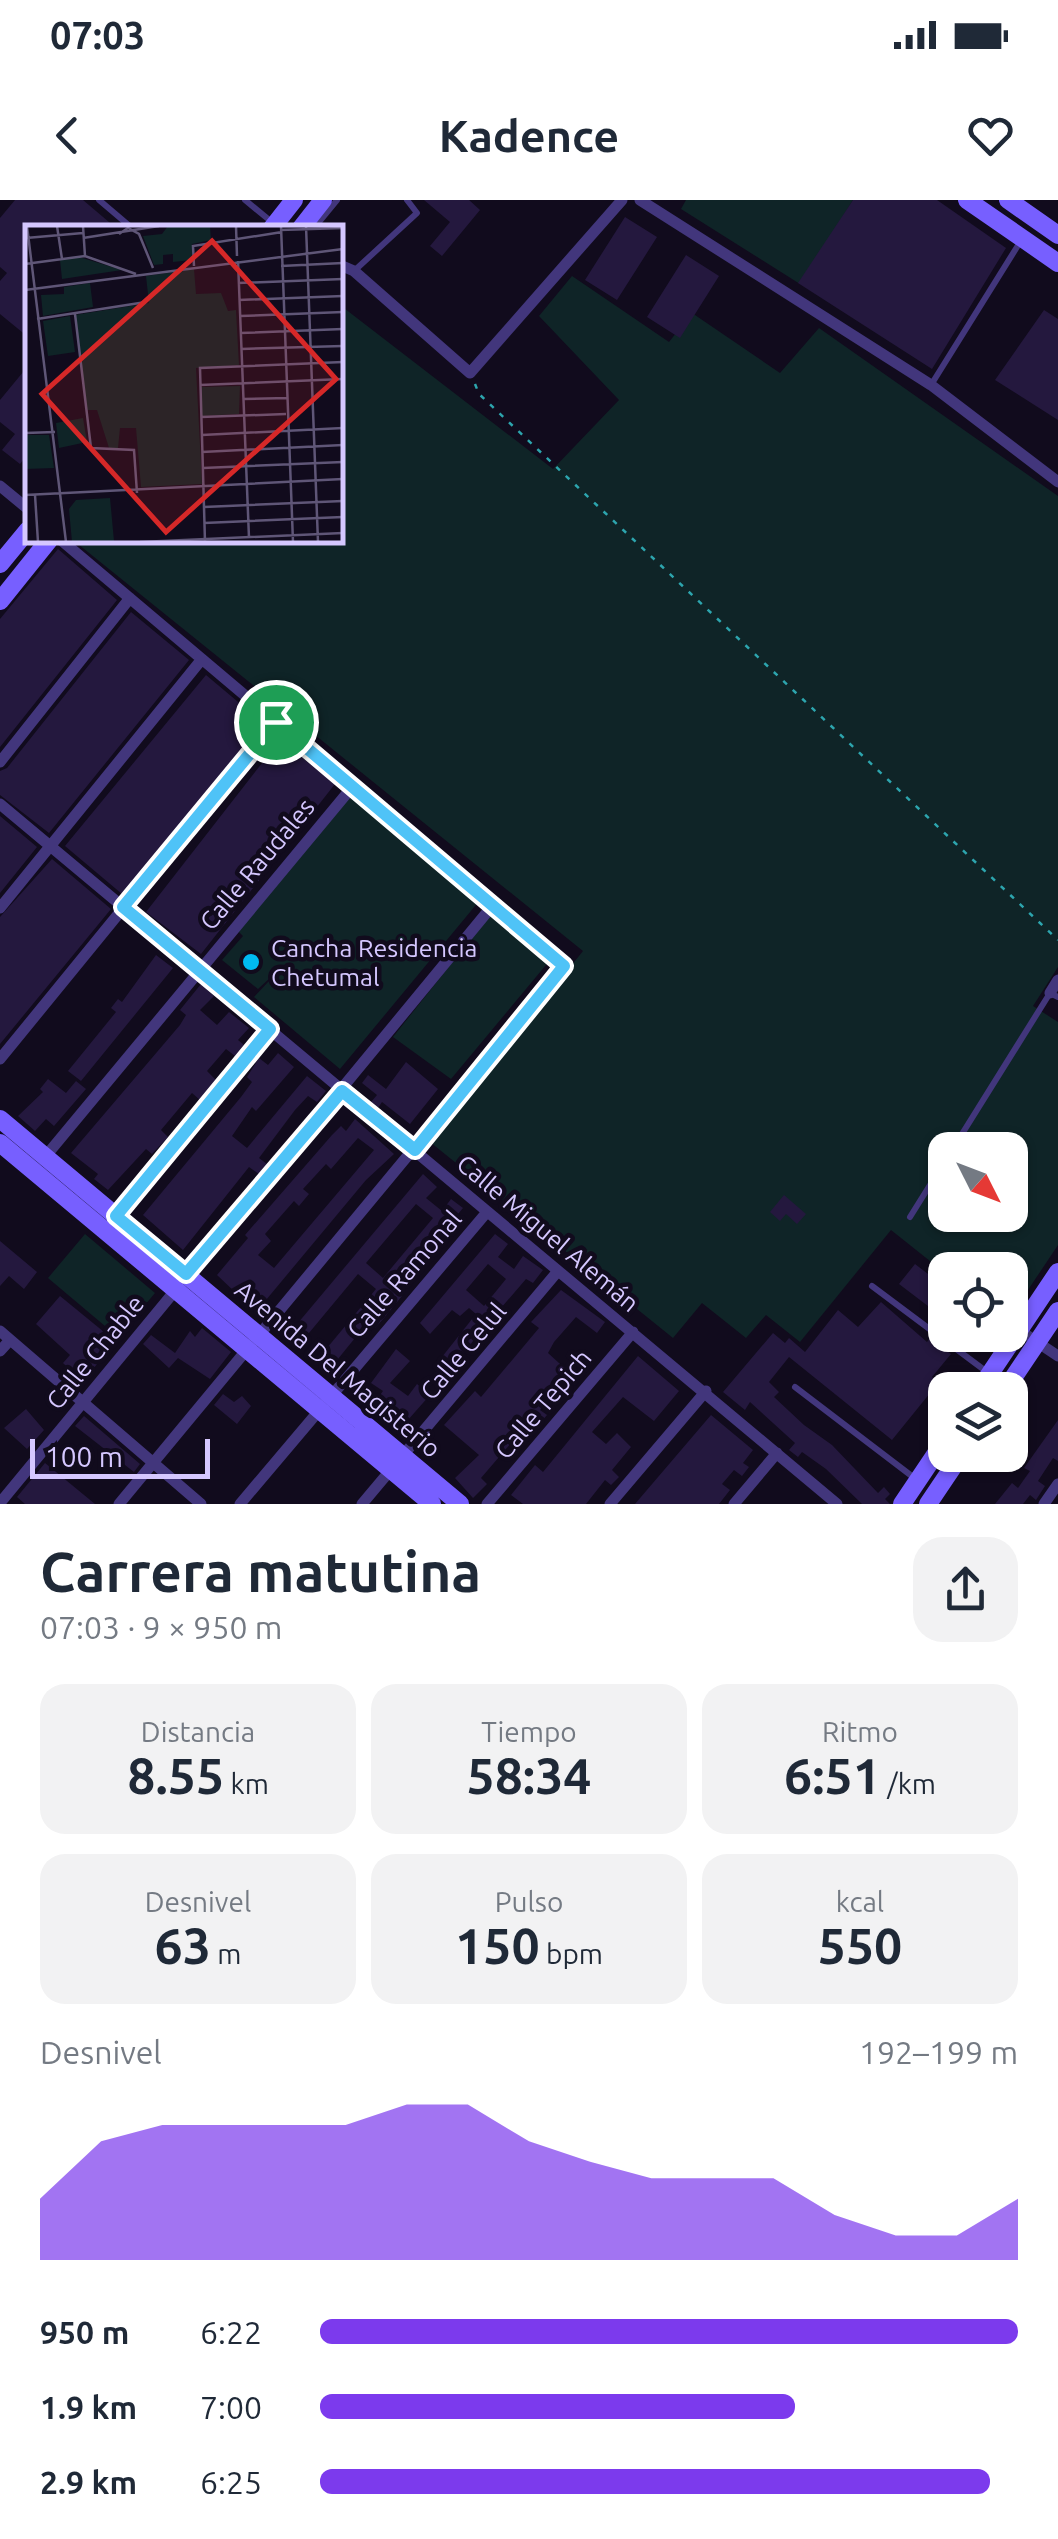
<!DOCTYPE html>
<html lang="es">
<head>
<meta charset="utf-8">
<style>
  body { margin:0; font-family:Ubuntu,sans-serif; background:#f2f2f3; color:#1f2937; height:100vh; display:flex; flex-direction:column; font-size:38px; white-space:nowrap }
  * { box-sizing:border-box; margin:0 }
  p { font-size:32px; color:#747a83 }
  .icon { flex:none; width:55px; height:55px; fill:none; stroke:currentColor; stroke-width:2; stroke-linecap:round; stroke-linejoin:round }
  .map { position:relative; height:1304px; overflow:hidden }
  .side { display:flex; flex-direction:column; background:#fff; flex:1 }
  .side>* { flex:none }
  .needle { width:65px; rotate:132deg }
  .buttons { position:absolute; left:928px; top:932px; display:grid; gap:20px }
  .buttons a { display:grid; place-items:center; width:100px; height:100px; border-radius:20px; background:#fff; box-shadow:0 2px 8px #0004; font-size:50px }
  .scale { position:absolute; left:30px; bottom:25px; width:180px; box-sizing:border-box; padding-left:10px; border:5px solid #d5c7ff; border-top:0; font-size:28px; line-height:35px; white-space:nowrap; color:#d5c7ff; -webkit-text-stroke:8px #110b1d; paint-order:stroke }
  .pin { position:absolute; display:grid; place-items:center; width:85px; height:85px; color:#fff; margin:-42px; border:5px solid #fff; border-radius:50%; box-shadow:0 2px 10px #0007 }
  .round { display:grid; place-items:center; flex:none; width:105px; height:105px; border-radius:30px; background:#f2f2f3 }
  .overview { display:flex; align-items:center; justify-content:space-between; height:170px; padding:0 40px }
  h1 { font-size:55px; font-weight:600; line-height:75px }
  .stats { display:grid; grid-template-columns:repeat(3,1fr); gap:15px; height:170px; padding:10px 40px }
  .stats div { display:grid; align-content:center; border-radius:25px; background:#f2f2f3; text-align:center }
  .stats b { font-size:50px; font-weight:600 }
  .stats small { font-size:28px; font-weight:400 }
  .stats p { font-size:28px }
  .chart { height:280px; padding:20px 40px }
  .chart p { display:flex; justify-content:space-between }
  .chart svg { width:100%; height:180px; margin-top:10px; fill:#7c3aed; opacity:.7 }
  ul { padding:0 40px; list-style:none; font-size:32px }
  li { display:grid; grid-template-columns:160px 120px 1fr; align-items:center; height:75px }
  li i { height:25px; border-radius:12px; background:#7c3aed }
  .status { display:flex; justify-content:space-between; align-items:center; height:70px; padding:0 50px; background:#fff; direction:ltr }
  .status svg { height:28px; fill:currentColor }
  header { display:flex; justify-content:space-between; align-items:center; height:130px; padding:0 40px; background:#fff; font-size:45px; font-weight:600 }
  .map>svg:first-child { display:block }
</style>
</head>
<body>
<div class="status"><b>07:03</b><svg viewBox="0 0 49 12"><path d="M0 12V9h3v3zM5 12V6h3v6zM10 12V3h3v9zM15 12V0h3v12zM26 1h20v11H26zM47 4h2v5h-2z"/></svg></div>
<header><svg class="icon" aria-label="back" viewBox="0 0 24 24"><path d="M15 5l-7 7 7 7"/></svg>Kadence<svg class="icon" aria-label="heart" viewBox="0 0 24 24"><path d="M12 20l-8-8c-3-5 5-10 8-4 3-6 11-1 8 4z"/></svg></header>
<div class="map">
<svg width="1058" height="1304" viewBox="0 0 1058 1304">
  <rect width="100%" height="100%" fill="#110b1d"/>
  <!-- green -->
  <path fill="#0f2427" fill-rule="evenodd" d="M686,0H853L800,84L681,9Z
    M572,76L669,142L692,113L780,173L819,128L1058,296V767L1033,806L1058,822V1045L1010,1117V1070L945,1073L891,1030L800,1142L766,1115L746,1138L702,1103L673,1138L430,942L583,751L73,340H340V105L553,269L619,200L539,116ZM945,950H1010V1015H945Z
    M353,591L480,700L340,869L254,797L283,766L258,789L222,760L243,736L236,729Z
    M494,710L551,759L451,879L393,837Z
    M85,1034L155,1093L118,1137L48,1078Z"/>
  <!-- building -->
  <path fill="#24183e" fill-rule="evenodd" d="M15,0H83L116,28H28V137L0,114V81L7,73L0,67V18Z
    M424,0H469L480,10L442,56L430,46L450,22Z
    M853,0H937L1006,48L932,169L798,83Z
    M625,17L657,37L617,100L585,80Z
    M686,55L719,76L680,138L647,117Z
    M1044,110L1058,119V220L995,180Z
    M28,166V254L20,264L2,250L15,234L0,222V200Z
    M58,349L117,400L0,547V419Z
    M131,412L189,460L49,633L0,595V571L7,568Z
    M206,475L263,523L122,694L65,646Z
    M280,540L335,584L201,754L146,712Z
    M0,616L37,647L0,693Z
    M52,659L111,709L0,844V717Z
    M156,755L173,768L81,881L68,871L116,812L111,808L118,799L122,802Z
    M201,784L214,796L200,810L217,825L229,812L249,828L238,840L244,845L235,856L226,849L207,871L216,880L206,892L200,900L192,893L161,930L168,937L152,954L146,949L108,990L94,979L98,974L71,953L180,825L186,815L180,810Z
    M278,853L294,867L256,911L252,907L232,936L247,948L307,876L326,891L317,902L308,896L295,910L259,958L267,964L259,974L249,967L183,1050L143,1015L241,897L252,882L247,877L259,858L268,865Z
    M406,862L438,889L410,924L382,902L378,908L371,902L377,895L362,883L368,875L386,889Z
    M48,879L66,893L76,881L86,889L54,926L46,919L35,931L18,916L43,892L40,889Z
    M355,919L394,954L366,980L256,1112L217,1075L248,1038L245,1035L332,935L341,926L346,931ZM358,938L374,950L274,1068L258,1055L271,1041L265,1034L294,1001L299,1006L309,994L303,989L326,964L331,969Z
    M423,974L437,987L426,998L442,1011L451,999L463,1008L395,1090L402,1096L384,1118L375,1128L368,1122L329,1170L317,1160L376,1089L358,1074L299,1145L287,1136ZM416,1004L433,1018L383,1078L366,1063Z
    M784,995L806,1014L797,1024L786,1014L780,1021L770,1012Z
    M495,1034L508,1044L498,1057L514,1069L523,1056L543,1070L533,1083L526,1079L476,1137L458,1161L465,1167L441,1192L436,1187L449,1171L438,1162L476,1114L469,1108L460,1116L452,1110L430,1134L420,1123ZM488,1064L506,1079L484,1106L466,1090Z
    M0,1041L37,1072L24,1089L9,1076L0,1086Z
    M915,1064L945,1087V1119L899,1084Z
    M561,1090L605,1122L597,1133L576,1117L554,1142L548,1153L570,1173L540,1210L547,1215L537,1227L530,1221L481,1278L487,1284L473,1298L455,1278L479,1255L444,1225L475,1191L481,1197L539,1128L531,1122Z
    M60,1096L115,1141L83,1182L63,1163L70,1155L36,1124Z
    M881,1102L927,1142L930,1138L951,1154L932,1177L939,1182L892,1240L789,1157L769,1182L779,1192L774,1197L804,1225L832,1245L878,1293L884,1287L890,1294L885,1299L890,1304H862L826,1269L802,1252L798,1257L789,1250L795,1243L750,1202L745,1210L723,1192L773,1133L785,1143L789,1138L805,1152L838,1110L858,1127Z
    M202,1128L231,1152L210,1179L178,1158L169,1168L143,1144L151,1135L175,1153L190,1131L195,1137Z
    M396,1149L410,1161L390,1183L408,1196L417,1184L430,1195L400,1229L374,1203L383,1191L371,1183Z
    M638,1156L679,1191L654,1221L623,1197L592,1232L606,1244L617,1233L631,1247L612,1270L619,1277L611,1285L605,1280L586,1304H523L511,1295L535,1265L543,1272Z
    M223,1194L234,1202L242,1196L251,1206L237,1224L214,1205Z
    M26,1209L44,1230L27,1249L4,1228Z
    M711,1215L753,1250L743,1263L749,1267L742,1276L734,1270L722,1284L730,1290L719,1304H635Z
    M84,1216L140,1264L134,1272L75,1226Z
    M1058,1220V1261L1053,1258L1038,1281L1045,1286L1036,1300L1030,1295L1023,1304H995L1012,1283L1018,1288L1030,1271L1024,1268Z
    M45,1263L50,1267L95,1304H25L17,1297Z"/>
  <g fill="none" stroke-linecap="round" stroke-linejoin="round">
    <!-- path -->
    <path stroke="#2da5ae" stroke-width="2.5" stroke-dasharray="5 8" stroke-linecap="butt" d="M475,184L479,194L1058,740"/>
    <!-- lane -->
    <path stroke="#42367c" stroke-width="6" d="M99,0L132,28
      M245,0L273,23
      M314,28L337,0
      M354,71L417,13L407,0
      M931,185L1022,39
      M952,950L1050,793L1058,797
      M910,1017L945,961
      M872,1086L987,1172
      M795,1187L917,1280"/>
    <!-- street -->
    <path stroke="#42367c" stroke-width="11" d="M640,0L931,185L1058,282
      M340,65L354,71L470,173L622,0
      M0,286L28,309
      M61,340L565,766L119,1304
      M0,562L130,398
      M0,604L837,1304
      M0,708L202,459
      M1050,793L1058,780
      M0,859L276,521
      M45,957L353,586
      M113,1018L271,829
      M1019,1130L1058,1156
      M0,1131L201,1304
      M0,1151L10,1140
      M0,1303L493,705
      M240,1304L487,1012
      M362,1304L558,1071
      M487,1304L633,1132
      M610,1304L706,1191
      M734,1304L777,1253
      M1044,1304L1058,1284"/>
    <!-- secondary -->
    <path stroke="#775fff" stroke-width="18" d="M967,0L1058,63
      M1008,0L1058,35
      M272,28L294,0
      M301,28L323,0
      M0,364L28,330
      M0,401L49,340
      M0,919L460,1304
      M0,943L432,1304
      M979,1190L1058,1072
      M1005,1190L1058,1111
      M902,1304L945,1240
      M928,1304L961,1255"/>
  </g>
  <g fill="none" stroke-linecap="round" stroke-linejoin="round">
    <defs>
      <path id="route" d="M276,522L564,766L415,950L342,891L186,1074L116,1016L270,829L123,707Z"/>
    </defs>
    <!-- route casing -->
    <use href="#route" stroke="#fff" stroke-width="20"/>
    <!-- route -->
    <use href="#route" stroke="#4fc3f7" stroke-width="12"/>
  </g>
  <!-- markers -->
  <circle fill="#00baf2" stroke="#110b1d" stroke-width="4" cx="251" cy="762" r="10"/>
  <g text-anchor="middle" stroke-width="9" stroke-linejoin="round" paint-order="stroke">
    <!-- street labels -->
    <g font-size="25" fill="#d5c7ff" stroke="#110b1d">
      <text transform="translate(257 664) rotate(-50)" y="9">Calle Raudales</text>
      <text transform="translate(548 1033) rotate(40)" y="9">Calle Miguel Alemán</text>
      <text transform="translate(404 1074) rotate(-49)" y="9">Calle Ramonal</text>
      <text transform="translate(463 1151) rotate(-50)" y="9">Calle Celul</text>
      <text transform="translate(95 1152) rotate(-51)" y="9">Calle Chable</text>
      <text transform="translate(338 1169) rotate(40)" y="9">Avenida Del Magisterio</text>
      <text transform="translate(543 1204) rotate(-50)" y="9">Calle Tepich</text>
    </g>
    <!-- poi labels -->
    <g font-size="25" fill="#d5c7ff" stroke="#110b1d" text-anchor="start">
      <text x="271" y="757">Cancha Residencia<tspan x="271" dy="29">Chetumal</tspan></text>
    </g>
  </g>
  <!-- overview -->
  <g transform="translate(25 25)">
    <rect width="318" height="318" fill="#110b1d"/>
    <path d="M143,1H185L186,15L167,19V35L148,37V29L138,30V39L129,40L118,11L137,9ZM54,32L97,45L37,54L35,35ZM169,44L171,69L196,68L203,86L211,85L214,140L171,143L177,259L116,262L111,203H95L93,223H84L72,185H62L50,90L124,78L121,51ZM65,58L68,82L18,91L16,70L39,69V62ZM45,91L50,127L23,131L18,96ZM215,161L214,189L177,191L176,162ZM58,193L62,217L34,223L31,198ZM0,210H24L29,243L0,244ZM85,273L89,316L47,317L44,284L51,275Z" fill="#0f2427"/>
    <path fill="none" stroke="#5f5677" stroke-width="2.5" d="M2,1L41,317M32,1L37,34M58,1L60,31M211,1L212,31M256,1L268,317M281,1L293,317M255,5L318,3M94,9L103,3L114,9L128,43M1,13L58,8M58,13L134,1M213,36L224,313M0,39L60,31L111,49M169,41L168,21L257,7M256,41L318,38M213,58L318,54M0,65L318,24M214,75L318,71M50,89L66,223L109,225L112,268M215,91L318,87M12,94L121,77M215,108L318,104M216,124L318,121M175,160L318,154M218,174L263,173M176,192L261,189M0,208L30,207M177,210L318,203M177,227L318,220M178,243L318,237M0,270L318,254M10,270L13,317M179,282L318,276M179,298L318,292M115,317L318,308M180,317L175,143L318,137"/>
    <path fill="#d62828" fill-opacity="0.15" stroke="#d62828" stroke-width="5" d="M187,16L311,154L141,307L17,169Z"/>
    <rect width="318" height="318" fill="none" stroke="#d5c7ff" stroke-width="5"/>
  </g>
</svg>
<div class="buttons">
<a><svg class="needle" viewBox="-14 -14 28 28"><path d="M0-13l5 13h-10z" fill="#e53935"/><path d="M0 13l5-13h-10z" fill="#747a83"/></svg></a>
<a><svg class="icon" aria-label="locate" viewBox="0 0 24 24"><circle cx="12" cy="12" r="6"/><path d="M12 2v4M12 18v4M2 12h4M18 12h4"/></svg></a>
<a><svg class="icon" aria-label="layers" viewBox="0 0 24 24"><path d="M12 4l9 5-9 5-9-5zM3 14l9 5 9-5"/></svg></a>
</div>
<div class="scale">100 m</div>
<div class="pin" style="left:276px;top:522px;background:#1e9e55"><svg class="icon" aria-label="arrive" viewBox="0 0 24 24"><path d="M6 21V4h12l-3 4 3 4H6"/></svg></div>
</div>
<section class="side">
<div class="overview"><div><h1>Carrera matutina</h1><p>07:03 · 9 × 950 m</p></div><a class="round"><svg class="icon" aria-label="share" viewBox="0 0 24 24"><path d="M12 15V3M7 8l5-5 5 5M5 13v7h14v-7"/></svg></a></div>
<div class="stats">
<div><p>Distancia</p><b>8.55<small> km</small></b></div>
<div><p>Tiempo</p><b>58:34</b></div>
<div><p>Ritmo</p><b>6:51<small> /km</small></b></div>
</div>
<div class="stats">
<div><p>Desnivel</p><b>63<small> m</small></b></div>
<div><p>Pulso</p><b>150<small> bpm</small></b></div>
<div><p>kcal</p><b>550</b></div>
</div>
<div class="chart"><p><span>Desnivel</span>192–199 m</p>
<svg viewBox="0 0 160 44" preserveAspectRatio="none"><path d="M0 44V29L10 15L20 11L30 11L40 11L50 11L60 6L70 6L80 15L90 20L100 24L110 24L120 24L130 33L140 38L150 38L160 29V44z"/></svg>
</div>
<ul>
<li><b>950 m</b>6:22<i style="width:100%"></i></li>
<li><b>1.9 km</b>7:00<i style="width:68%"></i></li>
<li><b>2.9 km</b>6:25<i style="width:96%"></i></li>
</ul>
</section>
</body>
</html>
